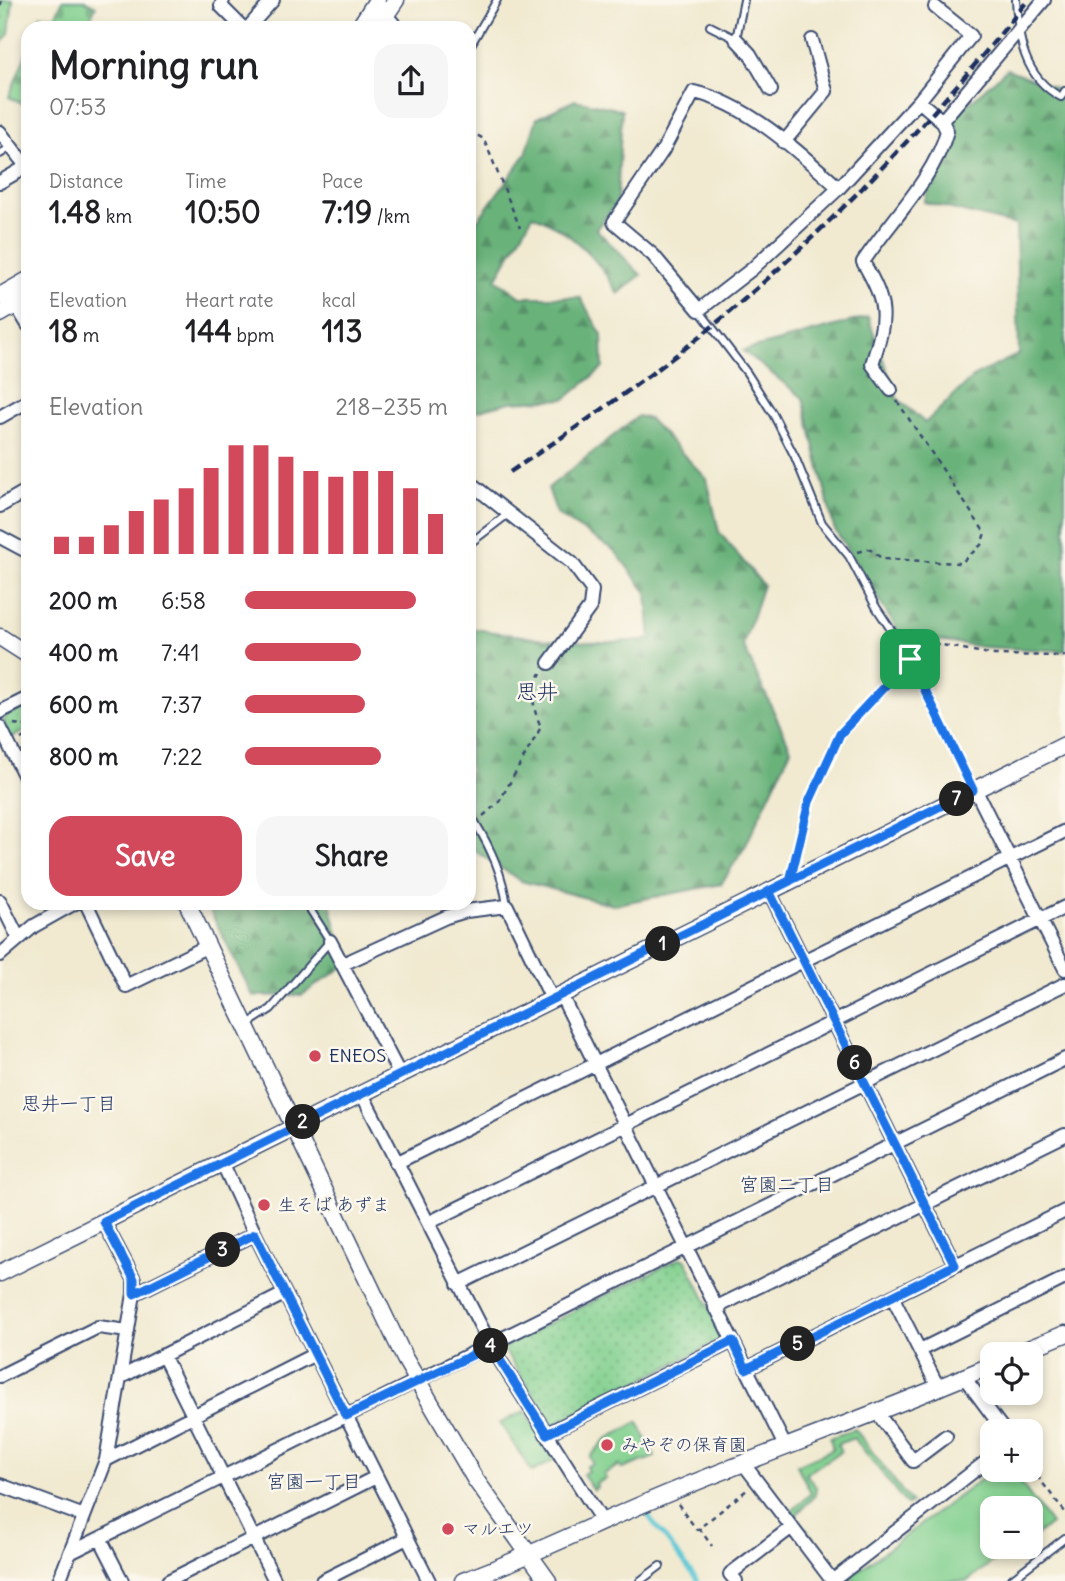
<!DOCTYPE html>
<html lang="en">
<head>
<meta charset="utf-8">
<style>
  body { margin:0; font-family:Delius,"Klee One",sans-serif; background:#f6f6f6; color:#202124; height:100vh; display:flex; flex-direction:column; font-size:26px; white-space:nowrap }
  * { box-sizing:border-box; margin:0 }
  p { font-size:23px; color:#757577 }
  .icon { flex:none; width:38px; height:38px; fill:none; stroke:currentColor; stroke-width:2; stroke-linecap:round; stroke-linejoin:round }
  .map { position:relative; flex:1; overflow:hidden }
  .panel { position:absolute; left:21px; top:21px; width:455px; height:889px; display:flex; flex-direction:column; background:#fff; border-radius:21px; box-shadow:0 4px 10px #0003 }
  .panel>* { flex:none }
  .fabs { position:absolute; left:980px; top:1342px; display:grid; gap:14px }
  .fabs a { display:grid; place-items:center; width:63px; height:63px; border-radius:14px; background:#fff; box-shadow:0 4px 10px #0003; font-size:35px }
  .pin { position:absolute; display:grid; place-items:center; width:60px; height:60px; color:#fff; margin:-30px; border-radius:14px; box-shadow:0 4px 10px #0006 }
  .km { position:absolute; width:35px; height:35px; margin:-18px; border-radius:50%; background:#222; color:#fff; font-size:19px; line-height:35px; text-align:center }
  .round { display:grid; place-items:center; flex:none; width:74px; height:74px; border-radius:21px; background:#f6f6f6 }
  .summary { display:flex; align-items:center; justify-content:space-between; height:119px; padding:0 28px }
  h1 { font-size:38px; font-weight:700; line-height:52px }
  .figures { display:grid; grid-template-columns:repeat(3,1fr); gap:10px; height:119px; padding:7px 28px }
  .figures div { display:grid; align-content:center }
  .figures b { font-size:30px; font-weight:700 }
  .figures small { font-size:19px; font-weight:400 }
  .figures p { font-size:19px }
  .chart { height:196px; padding:14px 28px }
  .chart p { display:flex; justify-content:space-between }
  .chart svg { width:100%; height:126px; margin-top:7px; stroke:#d1495b; stroke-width:6 }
  .primary-button { display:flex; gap:14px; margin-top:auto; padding:14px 28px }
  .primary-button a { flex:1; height:80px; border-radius:21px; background:#d1495b; color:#fff; font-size:28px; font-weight:700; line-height:80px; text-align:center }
  .primary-button a+a { background:#f6f6f6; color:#202124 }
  ul { padding:0 28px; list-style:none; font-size:23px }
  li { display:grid; grid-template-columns:112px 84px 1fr; align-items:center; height:52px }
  li i { height:18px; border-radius:9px; background:#d1495b }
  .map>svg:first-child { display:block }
</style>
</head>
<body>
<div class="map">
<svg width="1065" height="1581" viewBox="0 0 1065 1581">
  <defs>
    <pattern id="forest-firs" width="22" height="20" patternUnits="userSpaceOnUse" patternTransform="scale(1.75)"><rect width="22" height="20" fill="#69b27a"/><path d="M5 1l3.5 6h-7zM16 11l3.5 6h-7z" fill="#569167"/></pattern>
    <pattern id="cemetery-stones" width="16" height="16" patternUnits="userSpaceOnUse" patternTransform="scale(1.75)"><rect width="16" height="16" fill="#82d08f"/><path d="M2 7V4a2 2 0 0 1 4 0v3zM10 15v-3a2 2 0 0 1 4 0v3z" fill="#6aa978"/></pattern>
    <pattern id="park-dots" width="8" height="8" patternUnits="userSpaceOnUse" patternTransform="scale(1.75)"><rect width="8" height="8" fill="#82d08f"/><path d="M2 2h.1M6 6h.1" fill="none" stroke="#6aa978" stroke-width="1.8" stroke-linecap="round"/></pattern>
  </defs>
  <rect width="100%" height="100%" fill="#fbf7ec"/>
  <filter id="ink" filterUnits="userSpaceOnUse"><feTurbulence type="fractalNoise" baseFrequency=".0143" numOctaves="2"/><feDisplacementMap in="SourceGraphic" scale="14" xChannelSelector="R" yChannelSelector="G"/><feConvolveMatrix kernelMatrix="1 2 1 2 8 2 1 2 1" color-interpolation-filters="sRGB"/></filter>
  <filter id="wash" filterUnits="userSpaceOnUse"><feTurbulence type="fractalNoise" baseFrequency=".00686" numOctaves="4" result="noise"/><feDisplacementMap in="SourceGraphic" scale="28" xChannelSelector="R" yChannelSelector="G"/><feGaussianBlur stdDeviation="1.57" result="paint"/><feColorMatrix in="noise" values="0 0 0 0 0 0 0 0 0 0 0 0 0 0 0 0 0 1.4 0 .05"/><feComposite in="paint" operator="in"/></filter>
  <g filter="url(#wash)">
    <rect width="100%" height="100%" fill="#f1ead1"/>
    <!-- grass -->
    <path fill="#82d08f" stroke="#4e8076" stroke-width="2" d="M525,1411L555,1459L532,1472L500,1423Z
      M638,1422L655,1457L622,1469L620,1465L604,1474L606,1479L596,1483L597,1487L593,1490L583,1474L588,1471L586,1467L593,1463L590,1457L605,1440Z
      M855,1429L911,1503L907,1505L854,1438L837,1444L841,1451L806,1474L816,1487L815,1495L795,1516L833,1562L828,1566L789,1514L811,1493L797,1465L833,1449L830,1438Z
      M994,1470H1011L1051,1524L1031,1539V1508H992V1547H1020L1006,1557L1003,1554L967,1581H854L851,1576Z"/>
    <!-- forest -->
    <path fill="url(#forest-firs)" stroke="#42706c" stroke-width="2" d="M1007,69L1065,92V651L982,647L900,634L834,528L803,398L743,351L868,317L897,398L925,423L974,376L1019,354L1016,225L924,202L953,133L949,121Z
      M575,100L622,110L617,203L596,229L641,275L618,294C598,258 571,231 533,215L496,279L521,297H580L602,335L603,368L565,399L510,402L469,413V232L526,154L537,118Z
      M638,416L649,419L707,479L719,532L763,585L743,645L791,749L746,845L721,884L613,905L521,881L469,847V628C528,638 592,647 651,639L647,593L615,551L557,514L548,488Z
      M206,903H330L346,965L302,995L253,996Z"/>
    <!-- cemetery -->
    <path fill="url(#cemetery-stones)" stroke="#4e8076" stroke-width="2" d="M63,0H84L96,6L86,28H36L41,15L55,17Z
      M28,49V106L9,97Z"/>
    <!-- park -->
    <path fill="url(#park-dots)" stroke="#4e8076" stroke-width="2" d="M0,0H13L9,33L0,45Z
      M28,706V730L11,738L4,724L5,716Z
      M680,1258L686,1260L722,1334L721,1340L553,1425L502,1347Z"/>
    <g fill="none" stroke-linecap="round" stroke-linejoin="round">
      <!-- stream -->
      <path stroke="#5dc8d7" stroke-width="4.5" d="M646,1513L698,1581"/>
    </g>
  </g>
  <g filter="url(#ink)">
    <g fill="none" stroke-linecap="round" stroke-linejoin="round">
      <defs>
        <path id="service" d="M1016,0C1018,38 1024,78 1061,97L1065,91
          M710,26L736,39L744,0
          M469,48L497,0
          M0,154L11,147
          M699,310L747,373L773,414L795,457L822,523L849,556L876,607L907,654L973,790
          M469,544L508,514
          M475,822C491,849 503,875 507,906
          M246,1025L271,1009L330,941L306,903
          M640,1581L660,1566
          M1009,1581L1065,1538"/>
        <path id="minor" d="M223,0L221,6L243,28
          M386,15L397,28
          M248,28L273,0
          M736,39L750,54L771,90
          M919,101L971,36L935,7
          M942,121L1044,0
          M0,132L28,169
          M784,142L826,91L812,40
          M0,182L26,167
          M839,188L752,269L699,310L653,255L614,222L663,150L694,92C748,104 799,152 839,188L919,101L942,121L947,131C934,179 890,221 863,262C888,305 887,317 872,364L891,390
          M16,305L28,325
          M0,417L28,401
          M469,482L572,563L592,590L590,607L549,663
          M0,506L28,490
          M0,537L28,552
          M0,712L28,698
          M0,727L28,783
          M975,789L1065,969
          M769,891L955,1265
          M0,901L19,939
          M86,903L126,986L208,946
          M330,941L400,1075
          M0,955L34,926L75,903
          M343,964L446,917L466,911L507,906L552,999
          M561,995L785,1446
          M362,1094L491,1346L602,1521
          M222,1162L255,1234L429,1581
          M396,1163L1065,831
          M428,1223L1065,907
          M458,1284L1065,984
          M134,1294L255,1234
          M893,1298L939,1389
          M715,1308L1065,1135
          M920,1350L1065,1278
          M163,1355L275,1581
          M746,1369L1065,1211
          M0,1376L98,1327L128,1331
          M121,1377L284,1294
          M964,1377L1005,1432
          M878,1414L913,1461L946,1436
          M546,1434L733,1341
          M106,1460L315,1354
          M743,1463L831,1579
          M0,1485L84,1516
          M100,1538L122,1581
          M70,1553L1065,1059
          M59,1581L106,1460L134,1294V1279L104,1222
          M168,1581L376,1477
          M322,1581L407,1538
          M736,1581L730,1574L792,1527
          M832,1581L992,1457"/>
        <path id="tertiary" d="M359,28L377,0
          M377,28L396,0
          M0,296L28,280
          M0,314L28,298
          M0,637L28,655
          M187,903L405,1359L475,1479L548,1581
          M0,1273L1065,745
          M1016,1354L1065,1334
          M463,1581C537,1554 606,1518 679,1489C783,1446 889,1410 992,1365"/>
      </defs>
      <!-- service casing -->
      <use href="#service" stroke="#3b4b6f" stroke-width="10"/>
      <!-- minor casing -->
      <use href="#minor" stroke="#3b4b6f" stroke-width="16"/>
      <!-- tertiary casing -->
      <use href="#tertiary" stroke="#3b4b6f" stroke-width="19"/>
      <!-- path -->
      <path stroke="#3b4b6f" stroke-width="2.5" stroke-dasharray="5 5" stroke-linecap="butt" d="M0,6L2,0
        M469,131L484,139L520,228
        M858,552L869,549L883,559L961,563L981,545L985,533L897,401
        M916,649L927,642L994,655L1065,656
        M14,724L28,726
        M21,739L28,735
        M483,816L499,802L541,727C532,707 530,693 541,673
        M794,864L809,802L840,734L902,666
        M1031,1468L1065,1512
        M678,1504L697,1530L748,1489
        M699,1528L712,1546"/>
      <!-- service -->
      <use href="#service" stroke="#fff" stroke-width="6"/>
      <!-- minor -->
      <use href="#minor" stroke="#fff" stroke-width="12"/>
      <!-- tertiary -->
      <use href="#tertiary" stroke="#fff" stroke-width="16"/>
      <!-- rail -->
      <path stroke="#1b2f5e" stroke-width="4.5" stroke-dasharray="10 5" stroke-linecap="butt" d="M510,472C582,424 654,375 720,320C834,224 935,117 1028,0"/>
    </g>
  </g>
  <g fill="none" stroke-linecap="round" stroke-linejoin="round" filter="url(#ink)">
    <defs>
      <path id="route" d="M910,659L840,734L809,802L790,881L104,1222L134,1279V1294L255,1234L346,1416L491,1346L547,1434L733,1341L746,1369L955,1265L769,891L973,790L910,659"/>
    </defs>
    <!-- route casing -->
    <use href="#route" stroke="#fff" stroke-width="14"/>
    <!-- route -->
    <use href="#route" stroke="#1a73e8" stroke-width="9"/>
  </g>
  <!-- markers -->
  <g fill="#d1495b" stroke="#fbf7ec" stroke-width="2.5">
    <circle cx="315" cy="1056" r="7"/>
    <circle cx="264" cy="1205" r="7"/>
    <circle cx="607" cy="1445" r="7"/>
    <circle cx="448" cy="1529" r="7"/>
  </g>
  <g text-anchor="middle" stroke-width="5" stroke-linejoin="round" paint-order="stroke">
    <!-- poi labels -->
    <g font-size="18" fill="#1b2f5e" stroke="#fbf7ec" text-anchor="start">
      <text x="329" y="1062">ENEOS</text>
      <text x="278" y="1211">生そば あずま</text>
      <text x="621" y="1451">みやぞの保育園</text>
      <text x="462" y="1535">マルエツ</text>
    </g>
    <!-- neighbourhood labels -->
    <g font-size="19" fill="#1b2f5e" stroke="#fbf7ec">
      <text x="69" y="1110">思井一丁目</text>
      <text x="787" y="1191">宮園二丁目</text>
      <text x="314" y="1488">宮園一丁目</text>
    </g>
    <!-- quarter labels -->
    <g font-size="21" fill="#1b2f5e" stroke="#fbf7ec">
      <text x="537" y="699">思井</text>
    </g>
  </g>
</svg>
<div class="fabs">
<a><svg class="icon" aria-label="locate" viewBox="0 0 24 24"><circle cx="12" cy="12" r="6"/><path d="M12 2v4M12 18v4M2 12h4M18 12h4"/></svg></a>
<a>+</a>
<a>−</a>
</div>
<div class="pin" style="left:910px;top:659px;background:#1e9e55"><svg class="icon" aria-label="arrive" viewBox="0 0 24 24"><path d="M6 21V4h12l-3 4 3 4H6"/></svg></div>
<b class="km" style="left:663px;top:944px">1</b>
<b class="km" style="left:303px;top:1122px">2</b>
<b class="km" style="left:223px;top:1250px">3</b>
<b class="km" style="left:491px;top:1346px">4</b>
<b class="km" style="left:798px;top:1344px">5</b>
<b class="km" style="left:855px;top:1063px">6</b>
<b class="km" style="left:957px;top:799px">7</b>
<section class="panel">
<div class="summary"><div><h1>Morning run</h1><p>07:53</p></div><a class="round"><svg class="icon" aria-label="share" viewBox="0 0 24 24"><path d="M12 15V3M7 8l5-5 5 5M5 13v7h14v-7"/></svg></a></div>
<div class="figures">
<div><p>Distance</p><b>1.48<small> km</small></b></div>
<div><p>Time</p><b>10:50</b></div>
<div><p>Pace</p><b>7:19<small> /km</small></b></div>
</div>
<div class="figures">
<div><p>Elevation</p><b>18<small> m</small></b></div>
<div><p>Heart rate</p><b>144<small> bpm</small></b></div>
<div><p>kcal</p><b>113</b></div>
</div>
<div class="chart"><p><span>Elevation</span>218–235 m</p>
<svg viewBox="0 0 160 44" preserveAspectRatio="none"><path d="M5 44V38M15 44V38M25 44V34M35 44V29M45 44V25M55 44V21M65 44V14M75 44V6M85 44V6M95 44V10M105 44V15M115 44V17M125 44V15M135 44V15M145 44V21M155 44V30"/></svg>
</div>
<ul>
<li><b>200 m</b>6:58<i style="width:84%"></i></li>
<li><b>400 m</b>7:41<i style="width:57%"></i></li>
<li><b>600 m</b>7:37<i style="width:59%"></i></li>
<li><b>800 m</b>7:22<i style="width:67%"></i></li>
</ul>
<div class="primary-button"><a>Save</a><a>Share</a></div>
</section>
</div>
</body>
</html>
